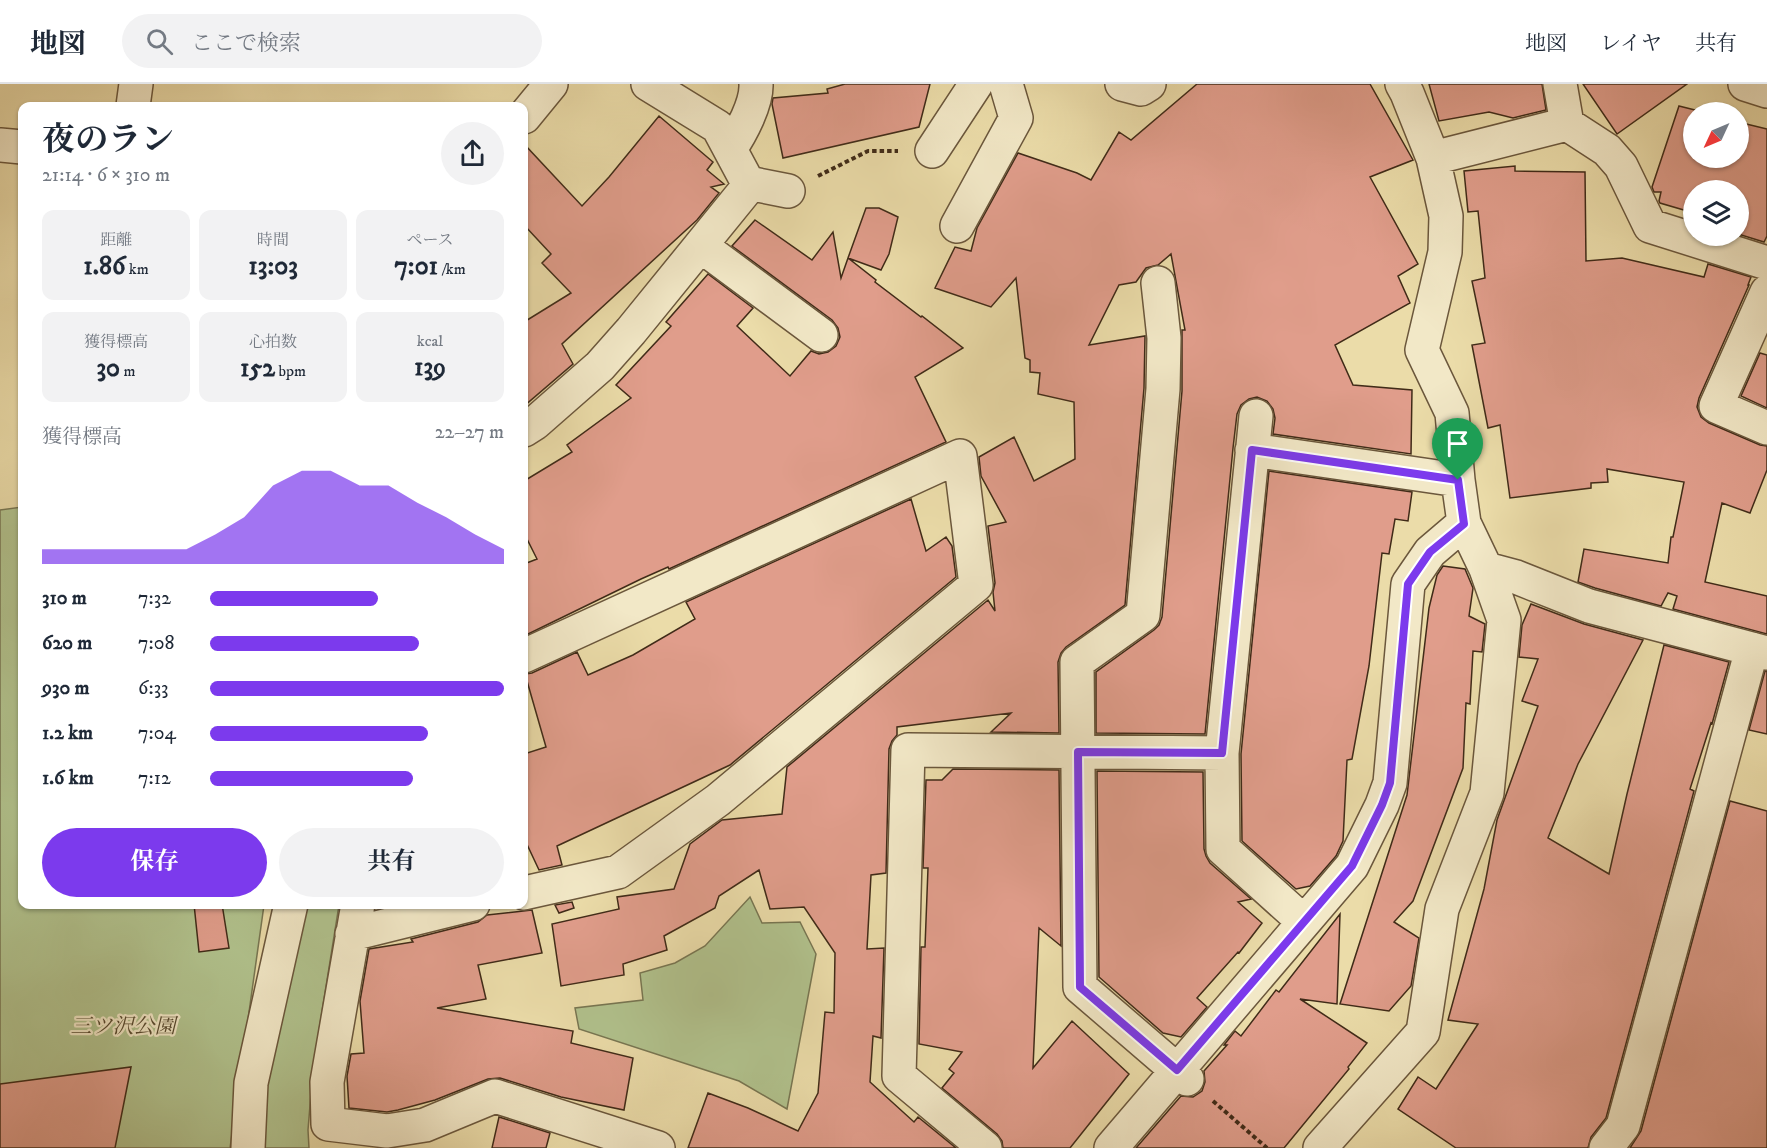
<!DOCTYPE html>
<html lang="ja">
<head>
<meta charset="utf-8">
<style>
  body { margin:0; font-family:"IM FELL DW Pica","Noto Serif JP",serif; background:#f2f2f3; color:#1f2937; height:100vh; display:flex; flex-direction:column; font-size:22px; white-space:nowrap }
  * { box-sizing:border-box; margin:0 }
  p { font-size:20px; color:#747a83 }
  .icon { flex:none; width:33px; height:33px; fill:none; stroke:currentColor; stroke-width:2; stroke-linecap:round; stroke-linejoin:round }
  .map { position:relative; flex:1; overflow:hidden }
  .sheet { position:absolute; left:18px; top:18px; width:510px; height:807px; display:flex; flex-direction:column; background:#fff; border-radius:12px; box-shadow:0 2px 4px #0004 }
  .sheet>* { flex:none }
  .needle { width:39px; rotate:226deg }
  .fabs { position:absolute; left:1683px; top:18px; display:grid; gap:12px }
  .fabs a { display:grid; place-items:center; width:66px; height:66px; border-radius:50%; background:#fff; box-shadow:0 2px 4px #0004; font-size:30px }
  .pin { position:absolute; display:grid; place-items:center; width:51px; height:51px; color:#fff; margin:-62px -26px; border-radius:50% 50% 50% 0; rotate:-45deg; box-shadow:0 0 6px #0007 }
  .pin .icon { rotate:45deg }
  .round { display:grid; place-items:center; flex:none; width:63px; height:63px; border-radius:32px; background:#f2f2f3 }
  .overview { display:flex; align-items:center; justify-content:space-between; height:102px; padding:0 24px }
  h1 { font-size:33px; font-weight:700; line-height:45px }
  .stats { display:grid; grid-template-columns:repeat(3,1fr); gap:9px; height:102px; padding:6px 24px }
  .stats div { display:grid; align-content:center; border-radius:12px; background:#f2f2f3; text-align:center }
  .stats b { font-size:26px; font-weight:700 }
  .stats small { font-size:16px; font-weight:400 }
  .stats p { font-size:16px }
  .chart { height:168px; padding:12px 24px }
  .chart p { display:flex; justify-content:space-between }
  .chart svg { width:100%; height:108px; margin-top:6px; fill:#7c3aed; opacity:.7 }
  .primary-button { display:flex; gap:12px; margin-top:auto; padding:12px 24px }
  .primary-button a { flex:1; height:69px; border-radius:36px; background:#7c3aed; color:#fff; font-size:24px; font-weight:700; line-height:69px; text-align:center }
  .primary-button a+a { background:#f2f2f3; color:#1f2937 }
  ul { padding:0 24px; list-style:none; font-size:20px }
  li { display:grid; grid-template-columns:96px 72px 1fr; align-items:center; height:45px }
  li i { height:15px; border-radius:8px; background:#7c3aed }
  header { display:flex; align-items:center; gap:36px; box-sizing:border-box; height:84px; padding:0 30px; background:#fff; border-bottom:2px solid #e0e1e3 }
  header strong { font-size:28px }
  nav { display:flex; gap:33px; margin-inline-start:auto; font-size:21px }
  .search { width:420px; height:54px; background:#f2f2f3; display:flex; align-items:center; gap:15px; box-sizing:border-box; padding:0 21px; border-radius:33px; color:#747a83; font-size:22px }
  .map>svg:first-child { display:block }
</style>
</head>
<body>
<header>
<strong>地図</strong>
<div class="search"><svg class="icon" aria-label="search" viewBox="0 0 24 24"><circle cx="10" cy="10" r="6"/><path d="M15 15l6 6"/></svg>ここで検索</div>
<nav><a>地図</a><a>レイヤ</a><a>共有</a></nav>
</header>
<div class="map">
<svg width="1767" height="1064" viewBox="0 0 1767 1064">
  <rect width="100%" height="100%" fill="#ebdca9"/>
  <filter id="stains"><feTurbulence type="fractalNoise" baseFrequency=".00333" numOctaves="4"/><feColorMatrix values="0 0 0 0 .2 0 0 0 0 .09 0 0 0 0 .02 0 0 0 .5 -.17"/></filter>
  <radialGradient id="worn" r=".72"><stop offset=".6" stop-color="#630" stop-opacity="0"/><stop offset="1" stop-color="#630" stop-opacity=".3"/></radialGradient>
  <!-- green -->
  <path fill="#b1c28d" stroke="#787652" stroke-width="1.5" d="M22,423V820L264,821L230,1064H0V426Z
    M750,813L762,839L800,838L816,870L787,1025L739,997L579,945L575,924L643,916L640,889L675,879L705,862Z
    M305,821H339L313,984L308,1046L309,1064H259L261,1001Z"/>
  <!-- building -->
  <path fill="#e09d8b" stroke="#402b18" stroke-width="1.5" d="M845,0H930L919,43L783,74L772,20L773,14L828,9L827,5Z
    M1197,0H1370L1413,76L1370,93L1418,180L1398,192L1410,219L1335,261L1353,301L1412,306L1411,370L1273,350L1275,334L1273,325L1267,317L1257,313L1249,315L1241,321L1237,330L1233,364L1205,650L1096,649V588L1154,546L1159,541L1162,533L1182,307V246H1185L1171,170L1158,181L1146,184L1136,198L1119,201L1089,261L1145,252L1144,304L1125,521L1066,563L1061,569L1058,578L1059,649L991,648L1011,629L897,643V651L892,657L889,665L886,789L871,791L867,865L884,864L881,954L873,952L870,998L914,1038L918,1033L956,1064H688L708,1009L748,1024L798,1047L818,1009L825,928L834,929L835,869L804,823L770,825L759,786L719,812L715,824L664,852L667,866L623,880L624,891L561,902L552,840L619,825L617,813L674,805L690,760L722,736L782,730L787,683L988,516L995,527L993,508L995,499L988,442L1006,438L981,392L979,373L1014,353L1034,397L1075,375L1074,318L1038,310L1040,289L1030,288V276L1025,274L1016,194L991,223L935,204L955,163L971,167L977,144L1018,69L1077,89L1091,96L1119,48L1131,56Z
    M1429,0H1542L1546,26L1513,34L1489,28L1439,37Z
    M1583,0H1687L1617,50Z
    M1679,22L1703,28H1694V74H1738V38L1767,45V152L1764,158L1738,150V106H1694V129L1660,119L1659,117L1661,108H1654L1652,103Z
    M659,32L713,78L707,86L724,100L711,103L719,109L697,136L562,260L573,280L524,322V238L571,209L542,179L551,170L524,141V60L582,122L609,93Z
    M1515,82V87L1585,88L1586,177L1622,174L1704,193L1708,180L1751,193L1748,201H1749L1699,314L1697,323L1701,333L1709,339L1760,361L1767,362V386L1750,429L1722,419L1705,498L1767,512V550L1673,525L1677,512L1668,509L1661,522L1595,504L1578,498L1584,465L1668,479L1671,453H1673L1684,398L1607,385L1608,398L1591,399V404L1510,414L1500,341L1488,344L1472,261L1485,259L1472,197L1485,194L1478,127L1468,128L1464,87Z
    M866,124H879L898,133L889,170L881,186L848,174Z
    M755,136L812,176L833,148L841,194L848,174L876,196L875,198L921,233L922,232L963,264L915,293L946,358L669,485L668,483L641,495L524,552V480L537,475L524,449V397L572,368L567,361L631,314L616,301L671,242L666,238L708,190L753,224L737,242L790,292L811,267L819,270L828,268L836,262L840,253L838,244L832,236L732,162Z
    M1760,269L1767,271V324L1741,312Z
    M1269,387L1412,408L1408,437L1395,435L1389,470L1382,469L1369,582L1352,675L1347,676L1343,757L1336,772L1310,802L1296,805L1242,757L1241,670Z
    M911,415L926,467L946,453L952,462L956,493L730,681L557,762L562,781L539,786L524,754V670L546,663L525,590L532,589L577,568L588,591L633,571L695,535L686,518Z
    M1443,482L1465,485L1473,504L1469,532L1485,540L1482,568L1473,567L1470,620L1466,619L1463,684L1413,817L1394,838L1419,854L1411,902L1389,927L1340,920L1407,711L1429,524L1437,491Z
    M1531,520L1584,540L1643,556L1578,680L1548,754L1609,790L1627,710L1664,561L1729,578L1712,640L1711,639L1690,705L1694,707L1606,1034L1591,1053L1588,1064H1456L1398,1025L1418,993L1436,1005L1478,940L1448,936L1484,805L1497,736L1538,622L1522,617L1538,575L1519,573L1522,541Z
    M1765,587H1767V650L1749,646Z
    M953,685L1059,686L1061,862L1039,844L1033,984L1072,937L1129,990L1070,1064H1003L1002,1057L997,1050L942,1004L954,989L949,985L962,968L919,960L921,863H925L928,784H923L926,696H942Z
    M1097,687L1203,688L1204,765L1206,772L1210,779L1251,815L1238,818L1262,839L1239,869L1238,868L1197,914L1207,923L1181,953L1163,949L1099,893Z
    M1730,717L1767,727V1064H1630L1641,1047Z
    M572,818L574,824L559,829L555,821Z
    M194,820H222L229,864L199,868Z
    M532,826L542,869L478,881L486,915L437,924L573,947L571,959L633,974L624,1026L561,1013L500,994L488,995L435,1016L398,1026L387,1028L349,1024L347,992L351,970L364,969L360,917L369,865L413,858L411,855L478,838L487,831Z
    M1340,830L1337,920L1300,915L1367,959L1348,983L1349,985L1284,1064H1136L1181,1012L1193,1013L1202,1007L1205,998L1204,987L1227,961H1224L1235,947L1241,952L1276,906L1279,908Z
    M131,983L115,1064H0V1000Z
    M499,1033L550,1049L546,1064H492Z"/>
  <g fill="none" stroke-linecap="round" stroke-linejoin="round">
    <defs>
      <path id="minor" d="M648,0L718,43L748,99
        M1122,0L1141,5L1149,0
        M1560,0L1567,40
        M1745,0L1767,7
        M133,22L136,0
        M524,33L551,0
        M0,61L22,63
        M730,65C741,49 757,19 756,0
        M932,67L976,0
        M1433,74L1567,40L1607,66L1621,82L1650,142L1767,179
        M957,142L1016,34L1006,0
        M701,162L821,251
        M1158,199L1164,254L1163,305L1143,531L1077,578L1080,903L1187,995
        M1767,208L1716,322L1767,344
        M524,346L535,339L600,282L631,247L744,108L748,99L788,107
        M1252,366L1458,396
        M1486,485L1516,493L1589,522L1767,569
        M524,572L960,372L976,501L718,716L618,788L524,809
        M1222,669L1256,332
        M358,820L327,998L328,1040L387,1047L425,1041L495,1012L658,1064
        M352,850L473,820
        M248,1064L251,999L291,820
        M985,1064L899,992L908,666L1222,669L1223,765L1304,838
        M1111,1064L1352,782L1382,721L1390,699L1408,500L1430,468L1464,439
        M1320,1064L1423,948L1442,825L1487,709L1504,536L1486,485L1464,439L1458,396L1452,329L1422,266L1445,168L1446,132L1433,74L1407,9L1402,0
        M1606,1064L1623,1042L1752,565"/>
    </defs>
    <!-- minor casing -->
    <use href="#minor" stroke="#6b573c" stroke-width="36"/>
    <!-- path -->
    <path stroke="#402b18" stroke-width="4" stroke-dasharray="4.5 3" stroke-linecap="butt" d="M818,92L868,67H898
      M1213,1017L1267,1064"/>
    <!-- minor -->
    <use href="#minor" stroke="#f2e8c7" stroke-width="33"/>
  </g>
  <g fill="none" stroke-linecap="round" stroke-linejoin="round">
    <defs>
      <path id="route" d="M1252,366L1458,396L1464,440L1430,468L1408,500L1390,699L1382,721L1352,782L1177,986L1080,903L1078,668L1222,669Z"/>
    </defs>
    <!-- route casing -->
    <use href="#route" stroke="#fff" stroke-width="12"/>
    <!-- route -->
    <use href="#route" stroke="#7c3aed" stroke-width="8"/>
  </g>
  <g text-anchor="middle" stroke-width="4.5" stroke-linejoin="round" paint-order="stroke">
    <!-- park labels -->
    <g font-size="21" font-style="italic" fill="#57492f" stroke="#f2e8c7">
      <text x="123" y="949">三ツ沢公園</text>
    </g>
  </g>
  <rect width="100%" height="100%" filter="url(#stains)"/>
  <rect width="100%" height="100%" fill="url(#worn)"/>
</svg>
<div class="fabs">
<a><svg class="needle" viewBox="-14 -14 28 28"><path d="M0-13l5 13h-10z" fill="#e53935"/><path d="M0 13l5-13h-10z" fill="#747a83"/></svg></a>
<a><svg class="icon" aria-label="layers" viewBox="0 0 24 24"><path d="M12 4l9 5-9 5-9-5zM3 14l9 5 9-5"/></svg></a>
</div>
<div class="pin" style="left:1458px;top:396px;background:#1e9e55"><svg class="icon" aria-label="arrive" viewBox="0 0 24 24"><path d="M6 21V4h12l-3 4 3 4H6"/></svg></div>
<section class="sheet">
<div class="overview"><div><h1>夜のラン</h1><p>21:14 · 6 × 310 m</p></div><a class="round"><svg class="icon" aria-label="share" viewBox="0 0 24 24"><path d="M12 15V3M7 8l5-5 5 5M5 13v7h14v-7"/></svg></a></div>
<div class="stats">
<div><p>距離</p><b>1.86<small> km</small></b></div>
<div><p>時間</p><b>13:03</b></div>
<div><p>ペース</p><b>7:01<small> /km</small></b></div>
</div>
<div class="stats">
<div><p>獲得標高</p><b>30<small> m</small></b></div>
<div><p>心拍数</p><b>152<small> bpm</small></b></div>
<div><p>kcal</p><b>139</b></div>
</div>
<div class="chart"><p><span>獲得標高</span>22–27 m</p>
<svg viewBox="0 0 160 44" preserveAspectRatio="none"><path d="M0 44V38L10 38L20 38L30 38L40 38L50 38L60 32L70 25L80 12L90 6L100 6L110 12L120 12L130 19L140 25L150 32L160 38V44z"/></svg>
</div>
<ul>
<li><b>310 m</b>7:32<i style="width:57%"></i></li>
<li><b>620 m</b>7:08<i style="width:71%"></i></li>
<li><b>930 m</b>6:33<i style="width:100%"></i></li>
<li><b>1.2 km</b>7:04<i style="width:74%"></i></li>
<li><b>1.6 km</b>7:12<i style="width:69%"></i></li>
</ul>
<div class="primary-button"><a>保存</a><a>共有</a></div>
</section>
</div>
</body>
</html>
